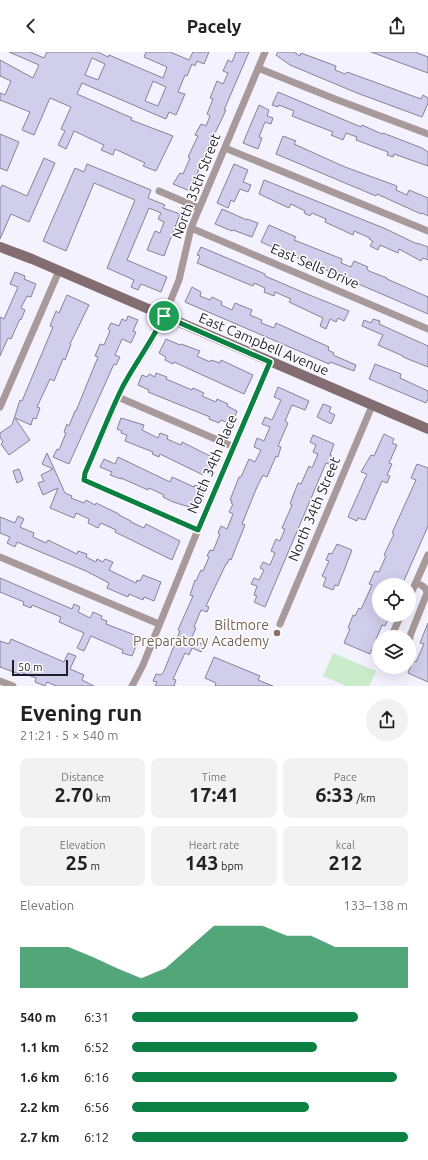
<!DOCTYPE html>
<html lang="en">
<head>
<meta charset="utf-8">
<style>
  body { margin:0; font-family:Ubuntu,sans-serif; background:#f2f2f2; color:#222; height:100vh; display:flex; flex-direction:column; font-size:15px; white-space:nowrap }
  * { box-sizing:border-box; margin:0 }
  p { font-size:13px; color:#767676 }
  .icon { flex:none; width:22px; height:22px; fill:none; stroke:currentColor; stroke-width:2; stroke-linecap:round; stroke-linejoin:round }
  .map { position:relative; height:634px; overflow:hidden }
  .details { display:flex; flex-direction:column; background:#fff; flex:1 }
  .details>* { flex:none }
  .fabs { position:absolute; left:372px; top:526px; display:grid; gap:8px }
  .fabs a { display:grid; place-items:center; width:44px; height:44px; border-radius:50%; background:#fff; box-shadow:0 4px 16px #0002; font-size:20px }
  .scale { position:absolute; left:12px; bottom:10px; width:56px; box-sizing:border-box; padding-left:4px; border:2px solid #1f1d28; border-top:0; font-size:11px; line-height:14px; white-space:nowrap; color:#1f1d28; -webkit-text-stroke:3px #fff; paint-order:stroke }
  .pin { position:absolute; display:grid; place-items:center; width:34px; height:34px; color:#fff; margin:-17px; border:2px solid #fff; border-radius:50%; box-shadow:0 1px 4px #0007 }
  .round { display:grid; place-items:center; flex:none; width:42px; height:42px; border-radius:21px; background:#f2f2f2 }
  .head { display:flex; align-items:center; justify-content:space-between; height:68px; padding:0 20px }
  h1 { font-size:22px; font-weight:700; line-height:30px }
  .figures { display:grid; grid-template-columns:repeat(3,1fr); gap:6px; height:68px; padding:4px 20px }
  .figures div { display:grid; align-content:center; border-radius:8px; background:#f2f2f2; text-align:center }
  .figures b { font-size:20px; font-weight:700 }
  .figures small { font-size:11px; font-weight:400 }
  .figures p { font-size:11px }
  .chart { height:112px; padding:8px 20px }
  .chart p { display:flex; justify-content:space-between }
  .chart svg { width:100%; height:72px; margin-top:4px; fill:#0b8043; opacity:.7 }
  ul { padding:0 20px; list-style:none; font-size:13px }
  li { display:grid; grid-template-columns:64px 48px 1fr; align-items:center; height:30px }
  li i { height:10px; border-radius:5px; background:#0b8043 }
  header { display:flex; justify-content:space-between; align-items:center; height:52px; padding:0 20px; background:#fff; font-size:18px; font-weight:700 }
  .map>svg:first-child { display:block }
</style>
</head>
<body>
<header><svg class="icon" aria-label="back" viewBox="0 0 24 24"><path d="M15 5l-7 7 7 7"/></svg>Pacely<svg class="icon" aria-label="share" viewBox="0 0 24 24"><path d="M12 15V3M7 8l5-5 5 5M5 13v7h14v-7"/></svg></header>
<div class="map">
<svg width="428" height="634" viewBox="0 0 428 634">
  <rect width="100%" height="100%" fill="#f4f2ff"/>
  <!-- green -->
  <path fill="#cbeccb" d="M333,601L376,619L369,634H346L323,624Z"/>
  <!-- building -->
  <path fill="#d1ceeb" stroke="#84819c" fill-rule="evenodd" d="M9,0H30L44,6L47,0H98L108,5L109,3L163,26L167,15L144,5L146,0H170L189,8L193,0H209L204,12L197,9L195,14L192,12L187,24L185,23L178,40L185,42L176,63L169,60L166,67L82,31L77,42L132,66L131,68L173,84L156,119L143,114L145,111L115,97L113,103L101,98L104,93L74,79L66,97L58,93L65,79L61,77L71,55L50,46L34,83L22,78L30,60L0,48V41L5,43L11,29L0,24V8L33,26L39,13ZM92,6L105,12L98,28L85,23ZM153,29L166,35L158,54L145,49Z
    M236,0H249L224,58H226L206,100L190,139L173,132L180,121L183,122L190,106L188,105L198,84L195,83L201,72L206,74L210,64L207,62L213,47L210,46L217,29L223,32L228,21L223,19L228,8L232,10Z
    M278,0H294L300,4L301,1L336,14L335,18L345,22L347,20L421,47L423,43L428,46V51L422,65L357,41L290,13L276,3Z
    M371,0H415L428,5V21Z
    M278,40L361,75L362,73L382,82L383,81L422,96L428,100V114L394,102L393,105L387,103L388,100L356,88L357,85L346,81L343,88L331,83L333,80L292,64L294,59L279,53L278,55L272,53Z
    M259,53L269,58L267,64L273,66L271,72L265,70L259,85L262,86L258,97L243,91Z
    M0,82L19,90L7,119L0,116Z
    M283,84L296,89L294,92L345,115L397,134L396,138L407,143L409,138L428,146V164L422,161L421,162L377,142L376,144L276,102Z
    M44,106L55,111L29,170L11,162L0,187V137L2,133L27,144Z
    M87,112L151,138L148,146L165,153L163,156L180,162L164,204L147,198L155,179L160,181L164,170L158,167L161,161L149,156L127,208L167,225L161,240L141,232L138,238L131,235L134,228L107,216L135,148L94,131L66,199L43,189L75,116L84,120Z
    M234,112L248,118L243,130L251,133L248,140L240,137L234,150L231,148L228,156L217,151Z
    M264,128L386,177L417,192V191L428,195V208L423,206L421,209L399,197L398,201L380,193L378,198L370,194L373,189L369,187L370,186L354,179L353,183L325,170L326,167L312,161L310,164L304,161L305,159L291,152L289,156L259,142Z
    M222,157L247,168V167L258,171L252,185L233,178L232,179L215,172Z
    M269,173L296,185L294,188L342,207L341,211L351,215L354,209L368,215L367,217L369,219L387,226V227L428,245V262L261,190Z
    M201,195L265,222V224L307,242L349,259L344,269L338,266L336,270L330,267L326,277L320,274L323,266L289,250L291,247L275,240L274,244L264,240L265,236L254,231L253,234L197,211L200,204L197,203Z
    M15,220L25,224L24,227L36,232L31,245L27,244L21,256L25,258L21,268L20,267L11,287L8,286L0,304V265L4,267L18,235L10,232Z
    M192,235L201,240L200,244L210,248L212,245L222,250L221,253L232,258L235,251L252,258L250,263L262,268L261,271L274,276L276,271L329,295L328,298L334,301L333,303L356,313L354,319L330,310L329,312L185,250Z
    M67,243L89,253L70,292H71L65,308L63,307L54,329L50,327L37,355L40,356L36,367L33,366L31,373L15,366L30,388L9,403L1,392L3,390L0,385V381L12,373L20,348L22,349L53,275L50,274L56,259L59,261Z
    M128,264L138,268L133,279L136,280L131,291L122,287L115,303L120,305L116,313L114,312L69,412L53,405L57,397L59,398L66,381L64,380L67,372L69,374L75,359H76L98,305L95,304L100,292L104,293L110,279L108,277L111,271L119,274L122,267L126,269Z
    M373,267L380,269L379,272L428,294V315L403,305V304L378,293L383,283L362,274L364,268L371,271Z
    M166,287L180,293L181,292L200,299L197,304L210,310L211,308L220,311L221,308L253,323L244,342L174,310L173,312L165,308L166,305L159,301Z
    M375,312L401,322L400,326L428,339V347L426,351L369,327Z
    M156,321L167,325L166,327L192,338L193,336L204,341L202,344L216,350L217,347L228,352L227,354L237,359L232,373L221,368L219,371L209,367L210,365L148,340L149,338L138,333L142,323L147,325L149,322L155,325Z
    M278,335L309,349L305,358L292,353L285,369L288,371L278,394L281,395L280,398L278,405L276,404L267,425L263,423L257,435L242,472L245,473L231,508L229,507L227,512H226L206,554L209,555L207,560L201,558L194,575L196,576L191,587L205,593L201,600L192,596L189,603L185,601L173,627L176,628L174,634H155L157,630L153,629L156,622L161,623L164,619L180,579L178,578L193,544L190,543L195,528L196,529L201,518L203,519L209,505L207,504L210,498L213,499L220,482L218,481L221,474L227,477L233,462L229,460L233,452L231,451L232,449L230,448L239,425H241L249,407L255,410L261,398L254,395L257,386L264,389L270,375L262,372L265,365L272,368L281,348L274,345Z
    M323,352L331,355L329,360L335,363L331,372L317,365Z
    M121,366L144,373L142,378L158,386L160,381L168,384L167,387L181,393L182,390L216,407L210,422L204,419L203,423L160,402L159,405L152,402L153,400L125,389L127,383L121,381L122,379L117,377Z
    M384,382L394,387L392,391L397,393L389,411L392,412L387,423L390,424L387,431L382,429L365,468L358,466L357,469L348,465L367,422L361,420L371,403L374,404Z
    M313,383L334,392L330,403L334,405L331,413L326,411L265,555L254,550L257,544L254,543L257,534L251,532L254,526L259,528L264,518L260,516L263,510L270,513L275,501L271,499L276,487L280,489L285,477L282,476L292,453L290,452L298,431L301,432L309,414L312,416L318,402L313,400L316,393L310,390Z
    M47,401L65,441L72,444L71,446L84,451L86,448L95,453L96,451L119,462V463L131,469V470L144,476L146,472L180,489L172,508L115,480L116,478L101,471L98,476L88,471L89,467L76,461L74,466L50,456L58,436L43,443L38,431L44,429L41,423L53,417L42,412Z
    M118,405L170,430L172,425L194,435L195,433L205,437L196,457L173,450L163,445L164,443L149,436L148,438L121,426V427L110,423L112,420L100,415L104,407L115,412Z
    M417,412L428,416V474L402,533H379V563H390L385,574L382,573L370,602L344,591L350,577L348,576L353,563L355,564L359,556L361,557L364,551L372,533L369,532L375,519L379,520L386,504L384,503L394,482L392,481L416,428L411,426Z
    M19,417L23,428L17,431L13,419Z
    M18,464L24,467L20,475L34,481L33,485L46,491L48,488L77,502L78,499L87,502L86,505L96,510L97,507L103,510L105,507L113,510L109,518L136,531L137,528L140,529L143,523L161,530L154,549L144,545L143,548L129,542L128,545L107,536L109,531L86,519L17,490L15,495L7,491L10,485L0,481V465L15,471Z
    M337,492L352,498L338,534L335,533L333,538L323,534L326,526L322,524L329,509L326,508L329,501L332,502Z
    M0,526L72,557L74,552L80,555L78,560L90,566L93,560L102,564L101,567L107,569L106,572L140,585L132,604L122,601L123,598L91,584L84,599L77,596L84,581L59,570L61,565L32,553L31,556L23,553L24,550L0,540Z
    M428,571V630L408,621L413,608L416,610L424,592L420,591Z
    M11,587L64,610L68,601L76,604L70,617L84,623L82,628L94,634H56L47,630L45,634L35,630L36,626L20,620L19,622L0,615V589L9,592Z
    M214,605L260,624L258,628L273,634H215L216,631L205,626Z"/>
  <g fill="none" stroke-linecap="round" stroke-linejoin="round">
    <!-- street -->
    <path stroke="#a8999b" stroke-width="7" d="M258,16L335,47L428,82
      M225,96L428,179
      M159,139L199,156
      M191,176L428,277
      M118,345L234,395
      M0,355L59,219
      M198,478L84,428L85,421L122,336L131,320L150,291L168,255L179,228L191,176L265,0
      M0,505L159,572
      M409,546L428,503
      M280,572L372,354
      M391,585L401,563
      M409,593L410,584L427,541C426,535 422,533 416,531
      M0,629L13,634
      M132,634L143,613L195,485L270,310"/>
    <!-- secondary -->
    <path stroke="#836d71" stroke-width="10" d="M0,195L32,207L428,377"/>
  </g>
  <g fill="none" stroke-linecap="round" stroke-linejoin="round">
    <defs>
      <path id="route" d="M164,264L270,310L198,478L84,428L85,421C98,392 109,362 123,334C136,310 152,289 164,264Z"/>
    </defs>
    <!-- route casing -->
    <use href="#route" stroke="#fff" stroke-width="8"/>
    <!-- route -->
    <use href="#route" stroke="#0b8043" stroke-width="5"/>
  </g>
  <!-- markers -->
  <circle fill="#8d6e63" stroke="#fff" stroke-width="1.5" cx="277" cy="581" r="4"/>
  <g text-anchor="middle" stroke-width="3" stroke-linejoin="round" paint-order="stroke">
    <!-- street labels -->
    <g font-size="14" fill="#1f1d28" stroke="#fff">
      <text transform="translate(196 134) rotate(-69)" y="5">North 35th Street</text>
      <text transform="translate(315 214) rotate(23)" y="5">East Sells Drive</text>
      <text transform="translate(264 292) rotate(23)" y="5">East Campbell Avenue</text>
      <text transform="translate(212 412) rotate(-67)" y="5">North 34th Place</text>
      <text transform="translate(314 457) rotate(-67)" y="5">North 34th Street</text>
    </g>
    <!-- education labels -->
    <g font-size="14" fill="#785e54" stroke="#fff" text-anchor="end">
      <text x="269" y="578">Biltmore<tspan x="269" dy="16">Preparatory Academy</tspan></text>
    </g>
  </g>
</svg>
<div class="fabs">
<a><svg class="icon" aria-label="locate" viewBox="0 0 24 24"><circle cx="12" cy="12" r="6"/><path d="M12 2v4M12 18v4M2 12h4M18 12h4"/></svg></a>
<a><svg class="icon" aria-label="layers" viewBox="0 0 24 24"><path d="M12 4l9 5-9 5-9-5zM3 14l9 5 9-5"/></svg></a>
</div>
<div class="scale">50 m</div>
<div class="pin" style="left:164px;top:264px;background:#1e9e55"><svg class="icon" aria-label="arrive" viewBox="0 0 24 24"><path d="M6 21V4h12l-3 4 3 4H6"/></svg></div>
</div>
<section class="details">
<div class="head"><div><h1>Evening run</h1><p>21:21 · 5 × 540 m</p></div><a class="round"><svg class="icon" aria-label="share" viewBox="0 0 24 24"><path d="M12 15V3M7 8l5-5 5 5M5 13v7h14v-7"/></svg></a></div>
<div class="figures">
<div><p>Distance</p><b>2.70<small> km</small></b></div>
<div><p>Time</p><b>17:41</b></div>
<div><p>Pace</p><b>6:33<small> /km</small></b></div>
</div>
<div class="figures">
<div><p>Elevation</p><b>25<small> m</small></b></div>
<div><p>Heart rate</p><b>143<small> bpm</small></b></div>
<div><p>kcal</p><b>212</b></div>
</div>
<div class="chart"><p><span>Elevation</span>133–138 m</p>
<svg viewBox="0 0 160 44" preserveAspectRatio="none"><path d="M0 44V19L10 19L20 19L30 25L40 32L50 38L60 32L70 19L80 6L90 6L100 6L110 12L120 12L130 19L140 19L150 19L160 19V44z"/></svg>
</div>
<ul>
<li><b>540 m</b>6:31<i style="width:82%"></i></li>
<li><b>1.1 km</b>6:52<i style="width:67%"></i></li>
<li><b>1.6 km</b>6:16<i style="width:96%"></i></li>
<li><b>2.2 km</b>6:56<i style="width:64%"></i></li>
<li><b>2.7 km</b>6:12<i style="width:100%"></i></li>
</ul>
</section>
</body>
</html>
